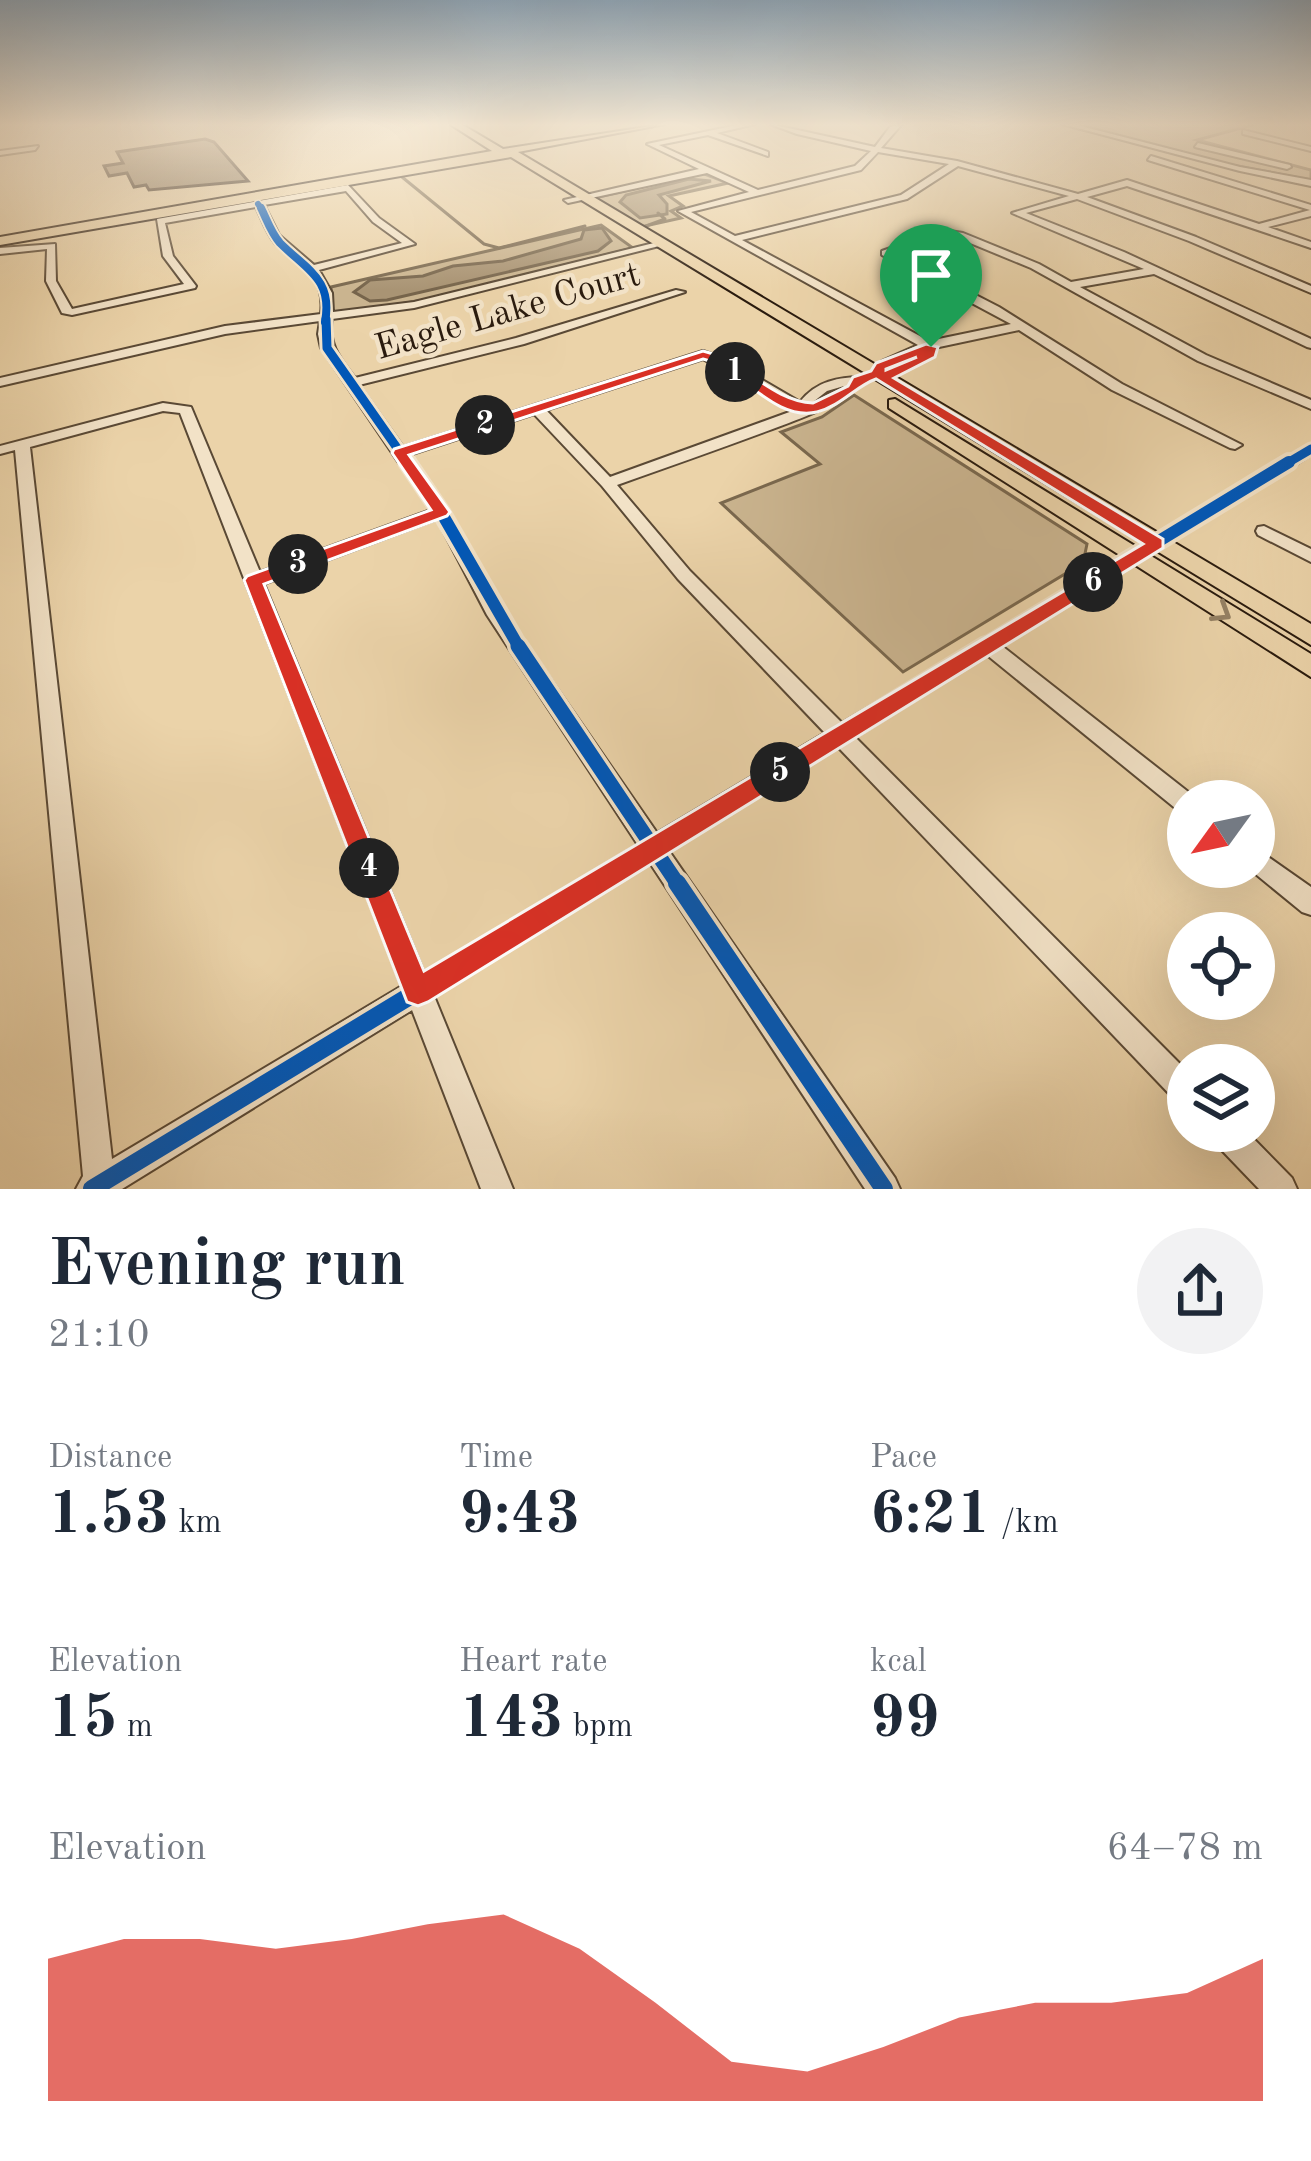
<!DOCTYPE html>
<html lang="en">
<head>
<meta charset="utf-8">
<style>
  body { margin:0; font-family:"Old Standard TT",serif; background:#f2f2f3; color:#1f2937; height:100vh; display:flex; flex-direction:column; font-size:45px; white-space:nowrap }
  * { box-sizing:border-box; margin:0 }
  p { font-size:39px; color:#747a83 }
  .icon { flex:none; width:66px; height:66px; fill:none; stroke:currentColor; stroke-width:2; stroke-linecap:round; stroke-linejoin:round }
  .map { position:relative; height:1189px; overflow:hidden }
  .sheet { display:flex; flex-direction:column; background:#fff; flex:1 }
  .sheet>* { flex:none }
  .needle { width:78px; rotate:237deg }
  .tools { position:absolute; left:1167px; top:780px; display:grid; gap:24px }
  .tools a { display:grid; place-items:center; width:108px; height:108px; border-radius:50%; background:#fff; box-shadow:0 12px 48px #0002; font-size:60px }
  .pin { position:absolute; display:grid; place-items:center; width:102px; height:102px; color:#fff; margin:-123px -51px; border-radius:50% 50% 50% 0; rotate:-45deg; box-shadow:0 0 12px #0007 }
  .pin .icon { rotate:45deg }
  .km { position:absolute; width:60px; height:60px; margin:-30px; border-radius:50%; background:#222; color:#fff; font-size:33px; line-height:60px; text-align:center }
  .round { display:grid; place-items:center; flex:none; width:126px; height:126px; border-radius:63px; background:#f2f2f3 }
  .summary { display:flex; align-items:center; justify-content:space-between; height:204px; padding:0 48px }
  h1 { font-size:66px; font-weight:800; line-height:90px }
  .metrics { display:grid; grid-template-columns:repeat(3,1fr); gap:18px; height:204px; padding:12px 48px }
  .metrics div { display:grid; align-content:center }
  .metrics b { font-size:60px; font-weight:800 }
  .metrics small { font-size:33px; font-weight:400 }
  .metrics p { font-size:33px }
  .chart { height:336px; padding:24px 48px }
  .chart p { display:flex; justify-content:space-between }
  .chart svg { width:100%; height:216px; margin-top:12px; fill:#d93025; opacity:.7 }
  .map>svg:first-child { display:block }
</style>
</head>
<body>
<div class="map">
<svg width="1311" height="1189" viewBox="0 0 1311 1189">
  <rect width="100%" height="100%" fill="#ebd3a9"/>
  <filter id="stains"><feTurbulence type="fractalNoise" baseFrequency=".00167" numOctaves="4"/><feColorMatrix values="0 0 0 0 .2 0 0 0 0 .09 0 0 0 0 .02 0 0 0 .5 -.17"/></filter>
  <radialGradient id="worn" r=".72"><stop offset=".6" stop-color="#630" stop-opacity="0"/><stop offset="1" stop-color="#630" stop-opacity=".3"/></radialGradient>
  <!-- green -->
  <path fill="#cab48f" stroke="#7a684e" stroke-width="3" d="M1075,124H1256L1197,140L1311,170V180L1221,163Z
    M702,173L728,183L669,196L683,206L671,211L681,218L641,227L594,198Z
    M601,225L633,248L424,300L332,315L331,287Z
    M854,395L1087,544L1083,563L903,672L721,503L820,464L781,432L822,417Z"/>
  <!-- water -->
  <path fill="#a99474" stroke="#76644b" stroke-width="3" d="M689,179L711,181L659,195L667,204V214L640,218L620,202L626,195Z
    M602,228L611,241L598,251L387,300L370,301L354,292L370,280L423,276L453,266L503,261L581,239L584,230Z"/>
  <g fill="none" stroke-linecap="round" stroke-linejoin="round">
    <!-- stream -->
    <path stroke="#76644b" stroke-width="3" d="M402,177L484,244L499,248L585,226
      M646,226L665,219L658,213"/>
  </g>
  <!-- building -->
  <path fill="#8e7b5f" stroke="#2a1b0e" stroke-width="3" d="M205,139L214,142L248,181L149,190L146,185L134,187L127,173L109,176L104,166L123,163L117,152Z"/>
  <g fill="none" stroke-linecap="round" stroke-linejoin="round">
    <defs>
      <path id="minor" d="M742,124H755L717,133L768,152V156L708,135L659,145L758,190L855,166L871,151L797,134L770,124L875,147L890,127L902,124L881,148L957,161L1078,194L1127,180L1259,224L1310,210L1148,160L1151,156L1311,205V216L1268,227L1311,242V248L1127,186L1087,197L1196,237L1311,286V293L1189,241L1077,199L1026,213L1124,252L1311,339V348L1307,347L1154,274L1080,287L1206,355L1311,400V409L1198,361L1031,268L958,238L944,236L894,253L999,307L1122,384L1242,445L1235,449L1230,448L1112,390L1019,330L925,350L891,367L882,377H872L871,374L882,361L918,345L678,211L749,192L707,173L568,203L564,200L699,169L647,144ZM878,152L949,164L901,195L735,236L691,212L861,170ZM958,166L1069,196L1012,213L1144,269L1071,282L1039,264L963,233L943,230L882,251V255L1011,324L929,341L742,240L907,199Z
        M1062,124H1073L1240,167L1311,180V186L1240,171Z
        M1243,130L1311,147V151L1243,134Z
        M1198,143L1290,165L1291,167L1287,169L1195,147Z
        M38,146L35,150L0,155V151Z
        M348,185L379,218L415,244L319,270L332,293L333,312L414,302L662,241L667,244L414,308L332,319C328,345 340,358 355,378L516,338L676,290L685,292L524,344L359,385L403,447L703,351L728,360L800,402C816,381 839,377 863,377V383C837,406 802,418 770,430C719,449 668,467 617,485L690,571L842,723L1311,445V455L1002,646L1196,798L1198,801H1188V815L1180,812L987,655L855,737L1188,1072V1108L1178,1103L838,747L669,851L895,1178L900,1189H865L650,863L434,996L513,1189H481L412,1010L122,1189H76L83,1176L15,450L0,454V446L163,403L191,407L260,572L431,510L321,348L318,334L320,321L225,334L0,386V378L225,326L321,314C326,272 298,268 275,243C266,232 262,219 256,207L165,223L173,256L196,286L195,288L72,315L62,313L46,281L47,249L0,254V248L55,244L56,281L72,309L184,284L163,256L157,219ZM346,191L373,222L402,243L314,265L279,235L264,205ZM703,359L795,410L610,477L546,410ZM844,386L841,388L813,402L827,391ZM163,411L180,413L402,986L112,1159L30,447ZM534,414L602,486L678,579L825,733L657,833L500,606L449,512L409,455ZM437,519L487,615L638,845L424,973L264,584Z
        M1264,526L1311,549V562L1258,535L1256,531L1258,527Z
        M1254,847L1311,887V915L1302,912L1247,867H1254Z
        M1210,1131H1246L1292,1178L1297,1189H1259L1214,1142Z"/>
      <path id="major" d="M450,124H461L503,149L665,124L518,152L1311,624V645L511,157L0,245V237L492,151Z
        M895,399L1311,654V677L889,408V400Z"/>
    </defs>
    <!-- minor casing -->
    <use href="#minor" stroke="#5a4935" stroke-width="4"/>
    <!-- major casing -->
    <use href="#major" stroke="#2a1b0e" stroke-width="4"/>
    <!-- minor -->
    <use href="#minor" fill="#f2e2c7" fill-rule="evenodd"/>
    <!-- major -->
    <use href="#major" fill="#ebd3a9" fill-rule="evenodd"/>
    <defs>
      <path id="cycleway-far5" d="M258,204L263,211"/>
      <path id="cycleway-far4" d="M261,208C267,220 271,233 280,243C307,270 333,279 325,322"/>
      <path id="cycleway-far3" d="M326,319L327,348L409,465
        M1284,465L1311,449"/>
      <path id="cycleway-far2" d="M407,462L441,512L520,649
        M981,649L1289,462"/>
      <path id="cycleway-far1" d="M518,646L679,886
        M591,886L986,646"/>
      <path id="cycleway" d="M677,883L884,1189
        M92,1189L596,883"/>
    </defs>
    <!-- cycleway-far5 casing -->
    <use href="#cycleway-far5" stroke="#f2e2c7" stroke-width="9"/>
    <!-- cycleway-far4 casing -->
    <use href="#cycleway-far4" stroke="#f2e2c7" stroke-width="12"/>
    <!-- cycleway-far3 casing -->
    <use href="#cycleway-far3" stroke="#f2e2c7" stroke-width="15"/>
    <!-- cycleway-far2 casing -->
    <use href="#cycleway-far2" stroke="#f2e2c7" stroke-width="20"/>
    <!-- cycleway-far1 casing -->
    <use href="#cycleway-far1" stroke="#f2e2c7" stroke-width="22"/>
    <!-- cycleway casing -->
    <use href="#cycleway" stroke="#f2e2c7" stroke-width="26"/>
    <!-- cycleway-far5 -->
    <use href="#cycleway-far5" stroke="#0057b8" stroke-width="6"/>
    <!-- cycleway-far4 -->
    <use href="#cycleway-far4" stroke="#0057b8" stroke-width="8"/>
    <!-- cycleway-far3 -->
    <use href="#cycleway-far3" stroke="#0057b8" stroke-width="9"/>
    <!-- cycleway-far2 -->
    <use href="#cycleway-far2" stroke="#0057b8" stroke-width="12"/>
    <!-- cycleway-far1 -->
    <use href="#cycleway-far1" stroke="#0057b8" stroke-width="15"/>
    <!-- cycleway -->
    <use href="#cycleway" stroke="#0057b8" stroke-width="18"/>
  </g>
  <!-- one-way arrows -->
  <defs><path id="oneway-chevron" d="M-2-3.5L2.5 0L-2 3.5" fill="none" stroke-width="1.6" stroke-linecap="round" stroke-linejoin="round" transform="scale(3)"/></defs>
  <use stroke="#948063" href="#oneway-chevron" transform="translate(1222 613) rotate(32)"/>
  <!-- sky -->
  <linearGradient id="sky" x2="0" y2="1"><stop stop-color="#8fa7ba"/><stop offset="0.43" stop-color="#f6ebd8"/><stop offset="1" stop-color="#f6ebd8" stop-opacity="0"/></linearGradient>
  <rect width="1311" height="290" fill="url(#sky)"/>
  <!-- route -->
  <path fill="#d93025" stroke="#fff" stroke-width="3" fill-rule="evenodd" d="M926,344L938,347L935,357L894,378L1163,539V548L428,1002L418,1006L407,1002L244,580L247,576L431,510L392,453L394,449L703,351C743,360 771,401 813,403L848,386L853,377L871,371L876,363ZM917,357L886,370V369ZM703,359C741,368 774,422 817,412C841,406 856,386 876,379L1143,544L424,971L264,584L447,516L450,512L409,455Z"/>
  <g text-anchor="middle" stroke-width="9" stroke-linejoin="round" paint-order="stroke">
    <!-- far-street labels -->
    <g font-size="36" fill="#2a1b0e" stroke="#f2e2c7">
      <text transform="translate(507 309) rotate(-16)" y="13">Eagle Lake Court</text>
    </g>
  </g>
  <rect width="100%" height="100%" filter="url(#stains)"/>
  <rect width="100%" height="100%" fill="url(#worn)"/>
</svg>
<div class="tools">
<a><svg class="needle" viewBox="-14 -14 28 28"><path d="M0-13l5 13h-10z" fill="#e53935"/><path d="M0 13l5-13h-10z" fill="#747a83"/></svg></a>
<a><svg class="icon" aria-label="locate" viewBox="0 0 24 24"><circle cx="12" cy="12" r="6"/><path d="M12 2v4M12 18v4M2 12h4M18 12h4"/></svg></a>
<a><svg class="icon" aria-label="layers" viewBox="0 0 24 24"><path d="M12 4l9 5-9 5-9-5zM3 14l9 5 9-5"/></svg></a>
</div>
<div class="pin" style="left:931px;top:347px;background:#1e9e55"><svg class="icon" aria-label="arrive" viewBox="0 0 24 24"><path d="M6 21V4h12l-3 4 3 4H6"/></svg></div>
<b class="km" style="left:735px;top:372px">1</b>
<b class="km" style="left:485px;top:425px">2</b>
<b class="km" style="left:298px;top:564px">3</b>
<b class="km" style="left:369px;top:868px">4</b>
<b class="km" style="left:780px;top:772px">5</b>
<b class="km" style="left:1093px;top:582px">6</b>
</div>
<section class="sheet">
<div class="summary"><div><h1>Evening run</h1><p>21:10</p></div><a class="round"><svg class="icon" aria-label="share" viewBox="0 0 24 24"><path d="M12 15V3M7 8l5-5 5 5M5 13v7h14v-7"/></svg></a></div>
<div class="metrics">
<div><p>Distance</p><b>1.53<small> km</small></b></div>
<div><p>Time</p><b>9:43</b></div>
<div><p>Pace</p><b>6:21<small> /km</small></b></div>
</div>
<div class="metrics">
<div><p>Elevation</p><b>15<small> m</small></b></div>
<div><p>Heart rate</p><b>143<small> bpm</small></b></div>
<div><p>kcal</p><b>99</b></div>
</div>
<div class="chart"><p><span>Elevation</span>64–78 m</p>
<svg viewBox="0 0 160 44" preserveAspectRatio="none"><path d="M0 44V15L10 11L20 11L30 13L40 11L50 8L60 6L70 13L80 24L90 36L100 38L110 33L120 27L130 24L140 24L150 22L160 15V44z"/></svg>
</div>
</section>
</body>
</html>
